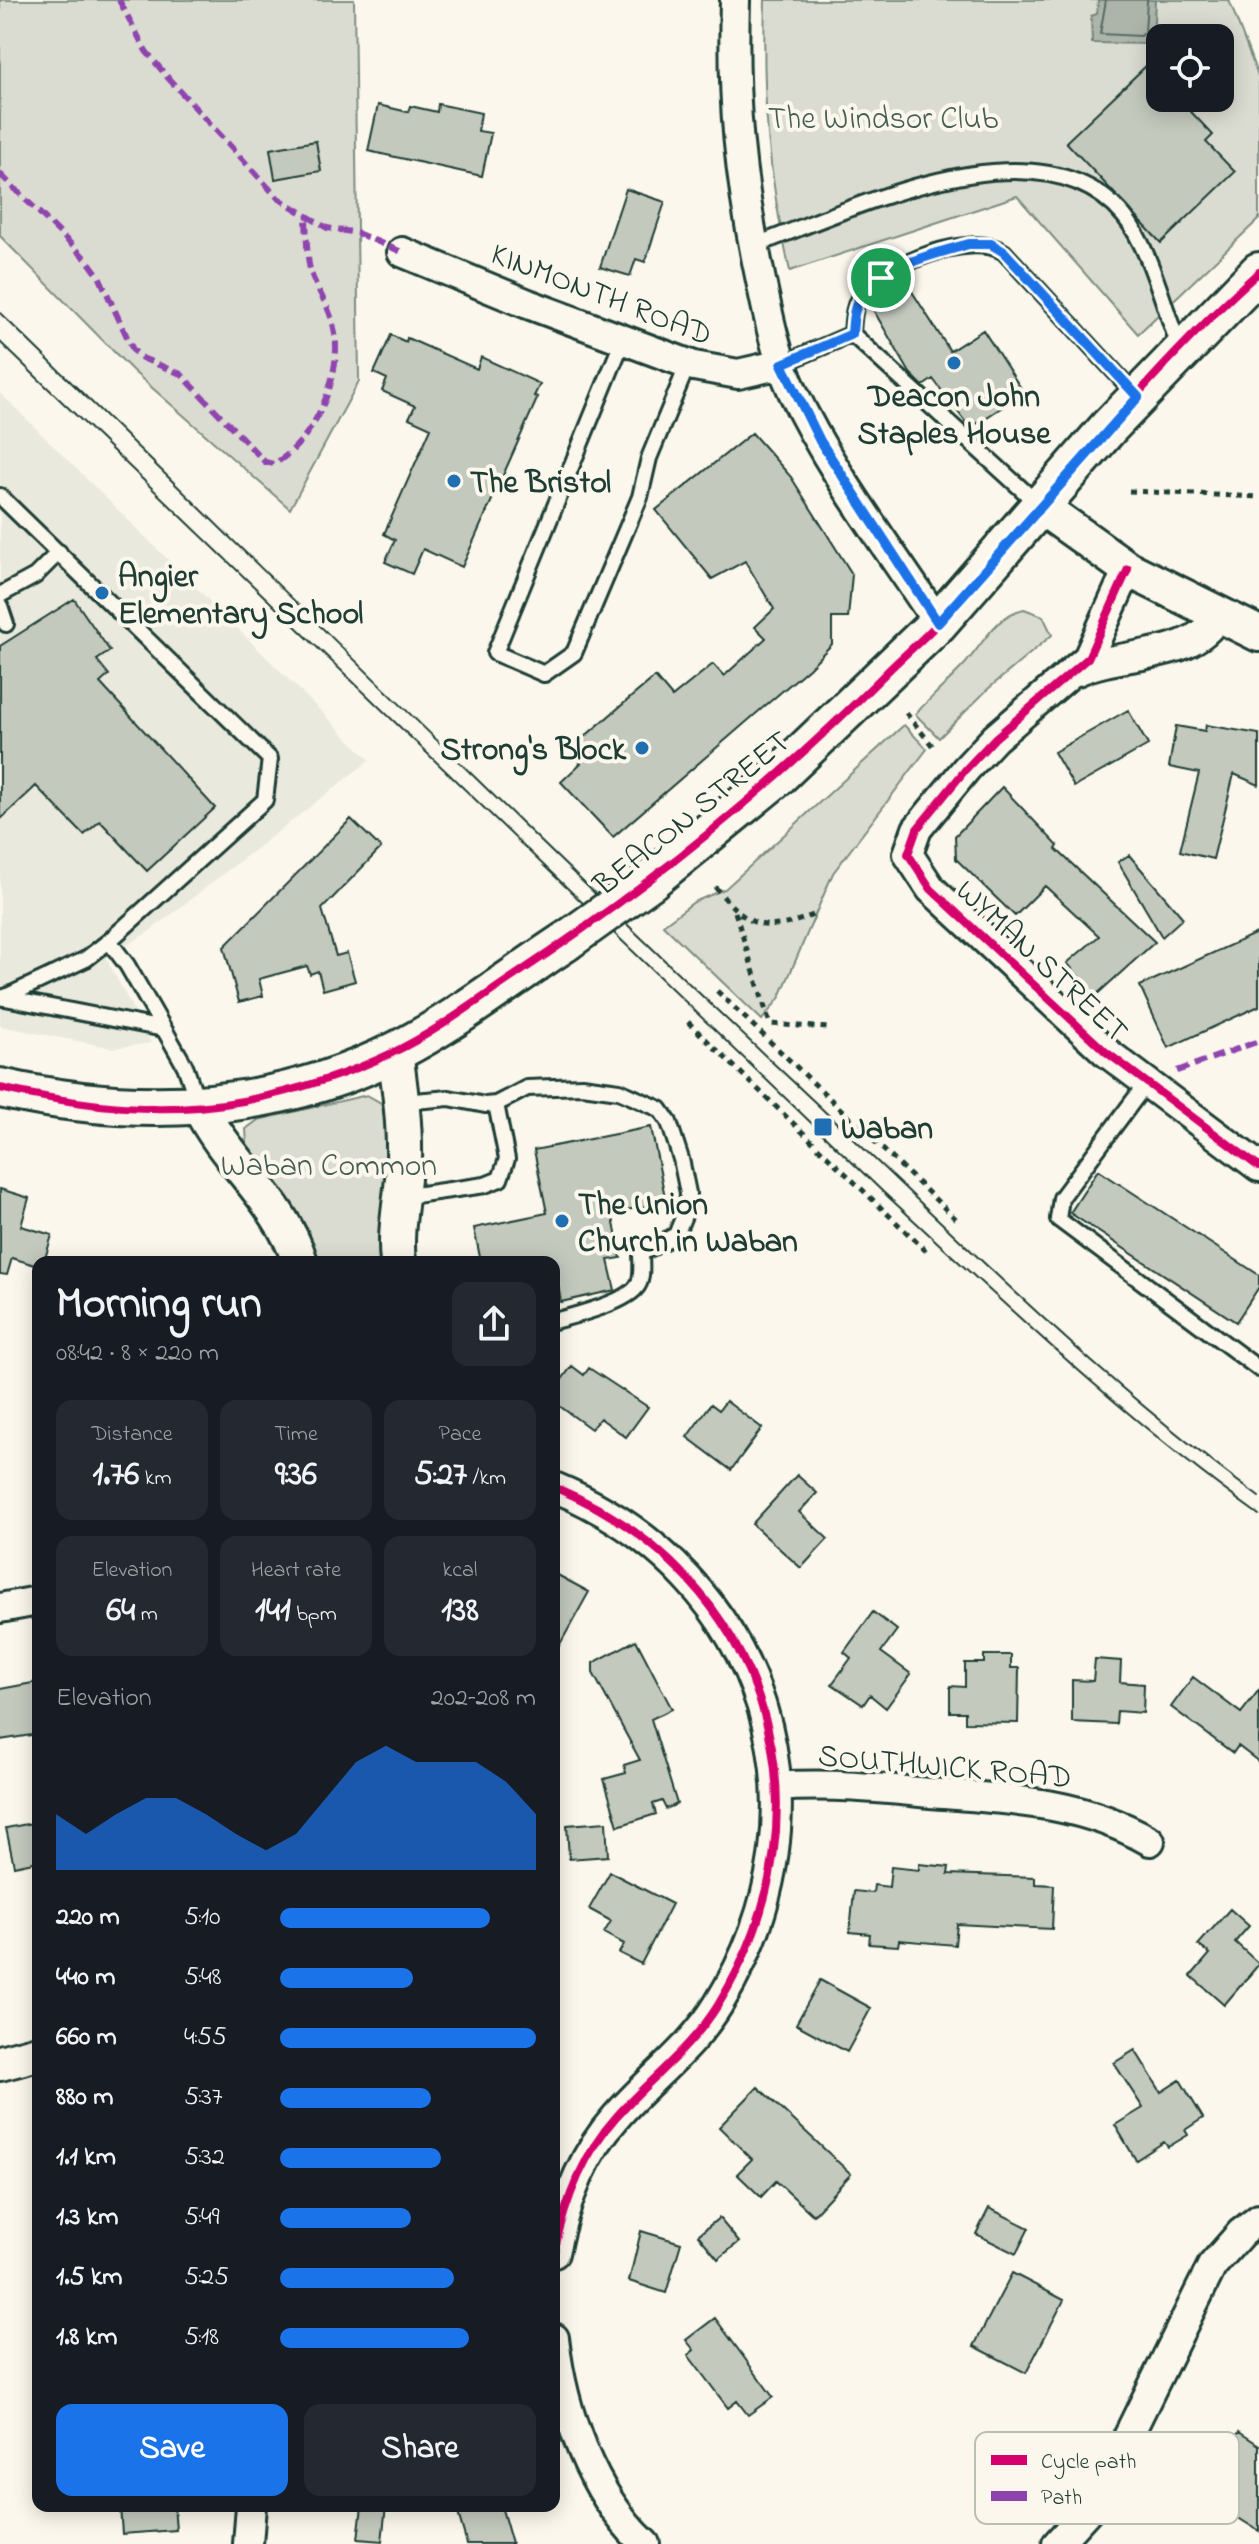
<!DOCTYPE html>
<html lang="en">
<head>
<meta charset="utf-8">
<style>
  body { margin:0; font-family:"Indie Flower",sans-serif; background:#242831; color:#f1f3f6; height:100vh; display:flex; flex-direction:column; font-size:30px; white-space:nowrap }
  * { box-sizing:border-box; margin:0 }
  p { font-size:26px; color:#9ea1a6 }
  .icon { flex:none; width:44px; height:44px; fill:none; stroke:currentColor; stroke-width:2; stroke-linecap:round; stroke-linejoin:round }
  .map { position:relative; flex:1; overflow:hidden }
  .details { position:absolute; left:32px; top:1256px; width:528px; height:1256px; display:flex; flex-direction:column; background:#171b24; border-radius:16px; box-shadow:0 4px 20px #0003 }
  .details>* { flex:none }
  .fabs { position:absolute; left:1146px; top:24px; display:grid; gap:16px }
  .fabs a { display:grid; place-items:center; width:88px; height:88px; border-radius:16px; background:#171b24; box-shadow:0 4px 20px #0003; font-size:40px }
  .pin { position:absolute; display:grid; place-items:center; width:68px; height:68px; color:#fff; margin:-34px; border:4px solid #fff; border-radius:50%; box-shadow:0 2px 8px #0007 }
  .round { display:grid; place-items:center; flex:none; width:84px; height:84px; border-radius:16px; background:#242831 }
  .summary { display:flex; align-items:center; justify-content:space-between; height:136px; padding:0 24px }
  h1 { font-size:44px; font-weight:800; line-height:60px }
  .stats { display:grid; grid-template-columns:repeat(3,1fr); gap:12px; height:136px; padding:8px 24px }
  .stats div { display:grid; align-content:center; border-radius:16px; background:#242831; text-align:center }
  .stats b { font-size:34px; font-weight:800 }
  .stats small { font-size:22px; font-weight:400 }
  .stats p { font-size:22px }
  .chart { height:224px; padding:16px 24px }
  .chart p { display:flex; justify-content:space-between }
  .chart svg { width:100%; height:144px; margin-top:8px; fill:#1a73e8; opacity:.7 }
  .cta { display:flex; gap:16px; margin-top:auto; padding:16px 24px }
  .cta a { flex:1; height:92px; border-radius:16px; background:#1a73e8; color:#fff; font-size:32px; font-weight:800; line-height:92px; text-align:center }
  .cta a+a { background:#242831; color:#f1f3f6 }
  ul { padding:0 24px; list-style:none; font-size:26px }
  li { display:grid; grid-template-columns:128px 96px 1fr; align-items:center; height:60px }
  li i { height:20px; border-radius:10px; background:#1a73e8 }
  .map>svg:first-child { display:block }
</style>
</head>
<body>
<div class="map">
<svg width="1259" height="2544" viewBox="0 0 1259 2544">
  <rect width="100%" height="100%" fill="#fbf7ec"/>
  <filter id="ink" filterUnits="userSpaceOnUse"><feTurbulence type="fractalNoise" baseFrequency=".0125" numOctaves="2"/><feDisplacementMap in="SourceGraphic" scale="16" xChannelSelector="R" yChannelSelector="G"/><feConvolveMatrix kernelMatrix="1 2 1 2 8 2 1 2 1" color-interpolation-filters="sRGB"/></filter>
  <g filter="url(#ink)">
    <!-- built -->
    <path fill="#eae9de" d="M0,393L370,760L150,931L106,958L151,1043L113,1048L0,1026Z"/>
    <!-- green -->
    <path fill="#dbdcd1" stroke="#7d8c82" stroke-width="2" fill-rule="evenodd" d="M0,0H354L359,381L290,509L133,371L0,236Z
      M765,0H1229L1259,79V219L1138,334L1017,196L790,271C768,177 762,96 765,0ZM1160,38H1220V98H1160Z
      M1024,609L1043,616L1052,635L988,689L939,738L915,714C932,697 949,681 965,664C983,644 996,615 1024,609Z
      M904,725L927,749L833,873L780,997L762,1020L663,925L694,902L725,889Z
      M367,1095L381,1103L386,1124L385,1262H311L289,1202L247,1144L246,1129L258,1120Z"/>
    <!-- water -->
    <path fill="#adb4aa" stroke="#74847b" stroke-width="2" d="M1098,0H1155L1153,44L1092,43L1091,16L1097,14Z"/>
    <g fill="none" stroke-linecap="round" stroke-linejoin="round">
      <!-- shore -->
      <path stroke="#586d63" stroke-width="2" d="M1106,0L1100,34L1141,36L1145,32L1147,0"/>
    </g>
    <!-- building -->
    <path fill="#c4c9be" stroke="#1f3d34" stroke-width="2" d="M1147,65L1160,78V98H1178L1213,135L1206,142L1235,172L1161,243L1066,142Z
      M438,104L481,113L478,131L491,133L482,176L368,151L378,105L408,112L410,106L437,112Z
      M316,141L321,171L275,179L270,149Z
      M626,189L665,202L645,262L636,259L630,276L600,267Z
      M904,279L950,351L983,330L1024,393L970,428L933,379L923,386L910,373L871,306Z
      M391,335L406,342L407,338L477,369L481,357L540,384L534,396L538,397L462,567L423,549L412,574L385,562L395,540L384,534L431,428L409,418L415,406L382,391L387,379L374,373Z
      M752,433L791,477L852,574L848,618H832V644L809,668L613,837L561,782L581,763L570,749L655,677L672,697L713,664L724,676L766,638L755,627L774,609L745,561L712,579L656,510Z
      M74,599L110,651L97,660L109,675L100,683L215,808L147,871L100,821L84,835L36,786L0,820V646Z
      M1128,710L1148,745L1074,787L1054,752Z
      M1206,725L1259,734V785L1234,774L1213,859L1180,851L1199,773L1169,767L1176,726L1205,731Z
      M1002,787L1058,846L1056,849L1155,942L1095,996L1067,963L1099,936L1045,886L1015,916L956,859L955,836Z
      M351,819L381,848L322,909L336,956L347,953L355,981L323,990L318,971L310,974L307,966L259,979L263,996L239,1002L224,947Z
      M1129,855L1183,918L1162,937L1118,862Z
      M1259,932V1006L1168,1048L1140,986Z
      M651,1127L666,1202L612,1213L621,1258L608,1260L615,1290L561,1302L554,1262H481L474,1228L547,1213L534,1150Z
      M1098,1170L1259,1275V1287L1236,1322L1070,1213Z
      M0,1189L29,1198L21,1226L52,1235L44,1262H38V1266L12,1258L7,1275L0,1274Z
      M572,1366L584,1375L589,1368L648,1407L626,1437L600,1418L591,1429L554,1402V1390Z
      M726,1401L762,1428L731,1470L687,1437L711,1404L719,1410Z
      M797,1475L817,1493L799,1512L828,1539L801,1568L752,1524Z
      M554,1573L589,1592L554,1655Z
      M873,1612L897,1630L881,1652L911,1674L886,1708L870,1695L863,1705L832,1684L851,1658L844,1652Z
      M636,1640L672,1709L651,1719L677,1804L666,1809L662,1801L653,1804L656,1814L618,1826L604,1779L626,1773L624,1765L640,1760L593,1673V1663Z
      M984,1655H1011V1668H1019L1018,1723L965,1722V1712H950V1686L965,1687V1663H984Z
      M1095,1659L1121,1661L1120,1682L1144,1684L1143,1713L1117,1711L1116,1724L1072,1722V1680L1093,1681Z
      M1193,1677L1241,1713L1259,1690V1762L1238,1746L1233,1753L1171,1707Z
      M38,1682V1734L0,1740V1689Z
      M38,1822V1861L14,1866L6,1828Z
      M606,1822L608,1856L569,1859L567,1825Z
      M919,1864L949,1867L948,1874L1035,1877V1884L1054,1885L1052,1929L957,1924L955,1945L899,1940L898,1946L869,1944L870,1934L850,1932L854,1891L873,1893L874,1885L889,1887L891,1867L919,1870Z
      M610,1872L672,1904L641,1964L619,1953L624,1944L604,1933L611,1921L589,1909Z
      M1230,1909L1249,1926L1235,1942L1259,1964L1224,2005L1191,1976L1210,1954L1198,1945Z
      M820,1980L871,2008L847,2052L796,2024Z
      M1135,2050L1161,2092L1180,2080L1203,2118L1185,2130L1188,2135L1168,2147L1164,2142L1136,2160L1115,2125L1143,2108L1114,2063Z
      M758,2087L851,2174L813,2215L776,2181L761,2197L737,2174L752,2159L719,2127Z
      M989,2208L1029,2228L1016,2254L976,2234Z
      M719,2218L739,2242L718,2259L698,2235Z
      M641,2231L681,2243L666,2293L629,2281Z
      M1012,2273L1064,2300L1026,2373L974,2346Z
      M715,2318L773,2397L748,2415L737,2401L728,2408L688,2355L694,2350L686,2340Z
      M1239,2432L1259,2445V2531L1205,2497L1222,2470L1217,2466Z
      M120,2506H174L176,2530L122,2534Z
      M362,2506H386L382,2541L358,2539Z
      M456,2506H501L512,2544H467Z"/>
    <g fill="none" stroke-linecap="round" stroke-linejoin="round">
      <defs>
        <path id="service" d="M753,246C851,210 1040,115 1124,216C1150,247 1165,312 1181,351
          M852,334C853,320 853,304 863,293C889,264 969,231 1004,252L1137,396
          M623,340L495,653L544,674L574,653L640,497L649,458L688,364
          M782,364L852,334L1038,504
          M0,496L270,759L265,800L109,941
          M0,595L35,576L59,552
          M0,606L6,624
          M0,997L164,1029L185,1066L198,1103
          M3,998L86,959L109,941L127,965L164,1029
          M1145,1085L1061,1198L1058,1219L1259,1369
          M403,1102L449,1098L485,1105L496,1104L527,1088L582,1086L619,1091L660,1109L669,1122L681,1159L688,1193L687,1208L676,1235L641,1253C641,1263 643,1277 638,1285C629,1302 573,1316 554,1321
          M401,1197L485,1185L500,1179L507,1159L496,1104"/>
        <path id="minor" d="M735,0C732,100 739,178 760,276C768,315 776,356 793,392C831,473 889,548 938,623
          M402,252L528,304L694,366L738,374L782,364
          M1128,569L1088,658L995,738L966,769L917,829L908,854L931,889L1106,1052L1259,1167
          M1077,671C1123,650 1193,661 1218,615
          M554,1487C768,1576 839,1809 718,2005C691,2049 649,2079 616,2117C582,2155 564,2204 554,2253
          M0,1608L38,1601
          M777,1787C828,1783 879,1788 930,1793C1007,1799 1081,1801 1150,1841
          M554,2338C562,2410 591,2494 645,2544
          M248,2544L251,2506
          M1057,2544L1087,2511L1103,2487L1212,2266L1241,2233L1259,2219"/>
        <path id="tertiary" d="M1041,507L1128,569L1259,634
          M395,1052C400,1089 405,1125 404,1163C403,1197 394,1228 398,1262
          M200,1107C227,1162 282,1202 300,1262
          M0,2063L38,2053"/>
        <path id="secondary" d="M650,881L777,777L938,623L1109,427L1259,272
          M0,1088C134,1118 272,1114 397,1051C456,1021 510,978 565,942"/>
      </defs>
      <!-- service casing -->
      <use href="#service" stroke="#1f3d34" stroke-width="20"/>
      <!-- minor casing -->
      <use href="#minor" stroke="#1f3d34" stroke-width="34"/>
      <!-- tertiary casing -->
      <use href="#tertiary" stroke="#1f3d34" stroke-width="40"/>
      <!-- secondary casing -->
      <use href="#secondary" stroke="#1f3d34" stroke-width="44"/>
      <!-- path -->
      <path stroke="#1f3d34" stroke-width="5" stroke-dasharray="6 6" stroke-linecap="butt" d="M1129,491L1259,497
        M906,713L935,749
        M715,887C750,929 765,935 818,913
        M735,912L770,1024L829,1028
        M717,991L956,1219
        M688,1022L926,1251"/>
      <!-- service -->
      <use href="#service" stroke="#fbf7ec" stroke-width="14"/>
      <!-- minor -->
      <use href="#minor" stroke="#fbf7ec" stroke-width="28"/>
      <!-- tertiary -->
      <use href="#tertiary" stroke="#fbf7ec" stroke-width="34"/>
      <!-- secondary -->
      <use href="#secondary" stroke="#fbf7ec" stroke-width="38"/>
      <!-- tram -->
      <path stroke="#1f3d34" stroke-width="2" d="M0,313C262,567 520,826 786,1075C940,1219 1088,1372 1259,1497
        M0,342L883,1192C1005,1304 1124,1419 1259,1515"/>
      <defs>
        <path id="secondary-bridge" d="M565,942L650,881"/>
      </defs>
      <!-- secondary-bridge casing -->
      <use href="#secondary-bridge" stroke="#1f3d34" stroke-width="44" stroke-linecap="butt"/>
      <!-- secondary-bridge -->
      <use href="#secondary-bridge" stroke="#fbf7ec" stroke-width="38"/>
      <!-- quiet -->
      <path stroke="#8e44ad" stroke-width="6" stroke-dasharray="12 6" stroke-linecap="butt" d="M119,0L146,51L169,79L278,198L327,228L357,233L402,252
        M0,174L88,261L99,276L133,350L142,358L181,374L265,462L274,464C315,441 346,371 333,324C329,306 317,290 311,273C306,256 307,235 306,217
        M1177,1071L1259,1041"/>
      <defs>
        <path id="cycleway" d="M1128,569L1088,658L995,738L966,769L917,829L908,854L931,889L1106,1052L1259,1167
          M0,1088C80,1106 162,1116 243,1101C295,1091 346,1075 394,1052C436,1032 475,1002 514,976C647,888 769,790 882,677C900,658 921,642 939,622C1045,506 1141,377 1259,272
          M554,1487C768,1576 839,1809 718,2005C691,2049 649,2079 616,2117C582,2155 564,2204 554,2253"/>
      </defs>
      <!-- cycleway casing -->
      <use href="#cycleway" stroke="#fbf7ec" stroke-width="13"/>
      <!-- cycleway -->
      <use href="#cycleway" stroke="#d6006c" stroke-width="8"/>
    </g>
  </g>
  <g fill="none" stroke-linecap="round" stroke-linejoin="round" filter="url(#ink)">
    <defs>
      <path id="route" d="M969,244H991L1004,252L1138,397L938,623L820,441L782,364L852,334C853,322 853,309 860,298C876,267 938,253 969,244Z"/>
    </defs>
    <!-- route casing -->
    <use href="#route" stroke="#fff" stroke-width="16"/>
    <!-- route -->
    <use href="#route" stroke="#1a73e8" stroke-width="10"/>
  </g>
  <!-- markers -->
  <g fill="#1f6fb2" stroke="#fbf7ec" stroke-width="3">
    <circle cx="954" cy="363" r="8"/>
    <circle cx="454" cy="481" r="8"/>
    <circle cx="102" cy="593" r="8"/>
    <circle cx="642" cy="748" r="8"/>
    <rect x="813" y="1117" width="20" height="20" rx="4"/>
    <circle cx="562" cy="1221" r="8"/>
  </g>
  <g text-anchor="middle" stroke-width="8" stroke-linejoin="round" paint-order="stroke">
    <!-- park labels -->
    <g font-size="32" fill="#455d53" stroke="#fbf7ec">
      <text x="883" y="128">The Windsor Club</text>
      <text x="329" y="1175">Waban Common</text>
    </g>
    <!-- street labels -->
    <g font-size="32" fill="#1f3d34" stroke="#fbf7ec">
      <text transform="translate(602 293) rotate(21)" y="11">KINMONTH ROAD</text>
      <text transform="translate(691 812) rotate(-39)" y="11">BEACON STREET</text>
      <text transform="translate(1043 960) rotate(43)" y="11">WYMAN STREET</text>
      <text transform="translate(945 1765) rotate(5)" y="11">SOUTHWICK ROAD</text>
    </g>
    <!-- poi labels -->
    <g font-size="32" font-weight="bold" fill="#1f3d34" stroke="#fbf7ec" text-anchor="start">
      <text x="954" y="406" text-anchor="middle">Deacon John<tspan x="954" dy="37">Staples House</tspan></text>
      <text x="470" y="492">The Bristol</text>
      <text x="118" y="586">Angier<tspan x="118" dy="37">Elementary School</tspan></text>
      <text x="626" y="759" text-anchor="end">Strong's Block</text>
      <text x="841" y="1138">Waban</text>
      <text x="578" y="1214">The Union<tspan x="578" dy="37">Church in Waban</tspan></text>
    </g>
  </g>
  <!-- legend -->
  <rect x="975" y="2432" width="264" height="92" rx="12" fill="#fbf7ec" stroke="#b9bfb5" stroke-width="2"/>
  <rect x="991" y="2455" width="36" height="10" fill="#d6006c"/>
  <rect x="991" y="2491" width="36" height="10" fill="#8e44ad"/>
  <g font-size="22" fill="#1f3d34">
    <text x="1041" y="2468">Cycle path</text>
    <text x="1041" y="2504">Path</text>
  </g>
</svg>
<div class="fabs">
<a><svg class="icon" aria-label="locate" viewBox="0 0 24 24"><circle cx="12" cy="12" r="6"/><path d="M12 2v4M12 18v4M2 12h4M18 12h4"/></svg></a>
</div>
<div class="pin" style="left:881px;top:278px;background:#1e9e55"><svg class="icon" aria-label="arrive" viewBox="0 0 24 24"><path d="M6 21V4h12l-3 4 3 4H6"/></svg></div>
<section class="details">
<div class="summary"><div><h1>Morning run</h1><p>08:42 · 8 × 220 m</p></div><a class="round"><svg class="icon" aria-label="share" viewBox="0 0 24 24"><path d="M12 15V3M7 8l5-5 5 5M5 13v7h14v-7"/></svg></a></div>
<div class="stats">
<div><p>Distance</p><b>1.76<small> km</small></b></div>
<div><p>Time</p><b>9:36</b></div>
<div><p>Pace</p><b>5:27<small> /km</small></b></div>
</div>
<div class="stats">
<div><p>Elevation</p><b>64<small> m</small></b></div>
<div><p>Heart rate</p><b>141<small> bpm</small></b></div>
<div><p>kcal</p><b>138</b></div>
</div>
<div class="chart"><p><span>Elevation</span>202–208 m</p>
<svg viewBox="0 0 160 44" preserveAspectRatio="none"><path d="M0 44V27L10 33L20 27L30 22L40 22L50 27L60 33L70 38L80 33L90 22L100 11L110 6L120 11L130 11L140 11L150 17L160 27V44z"/></svg>
</div>
<ul>
<li><b>220 m</b>5:10<i style="width:82%"></i></li>
<li><b>440 m</b>5:48<i style="width:52%"></i></li>
<li><b>660 m</b>4:55<i style="width:100%"></i></li>
<li><b>880 m</b>5:37<i style="width:59%"></i></li>
<li><b>1.1 km</b>5:32<i style="width:63%"></i></li>
<li><b>1.3 km</b>5:49<i style="width:51%"></i></li>
<li><b>1.5 km</b>5:25<i style="width:68%"></i></li>
<li><b>1.8 km</b>5:18<i style="width:74%"></i></li>
</ul>
<div class="cta"><a>Save</a><a>Share</a></div>
</section>
</div>
</body>
</html>
